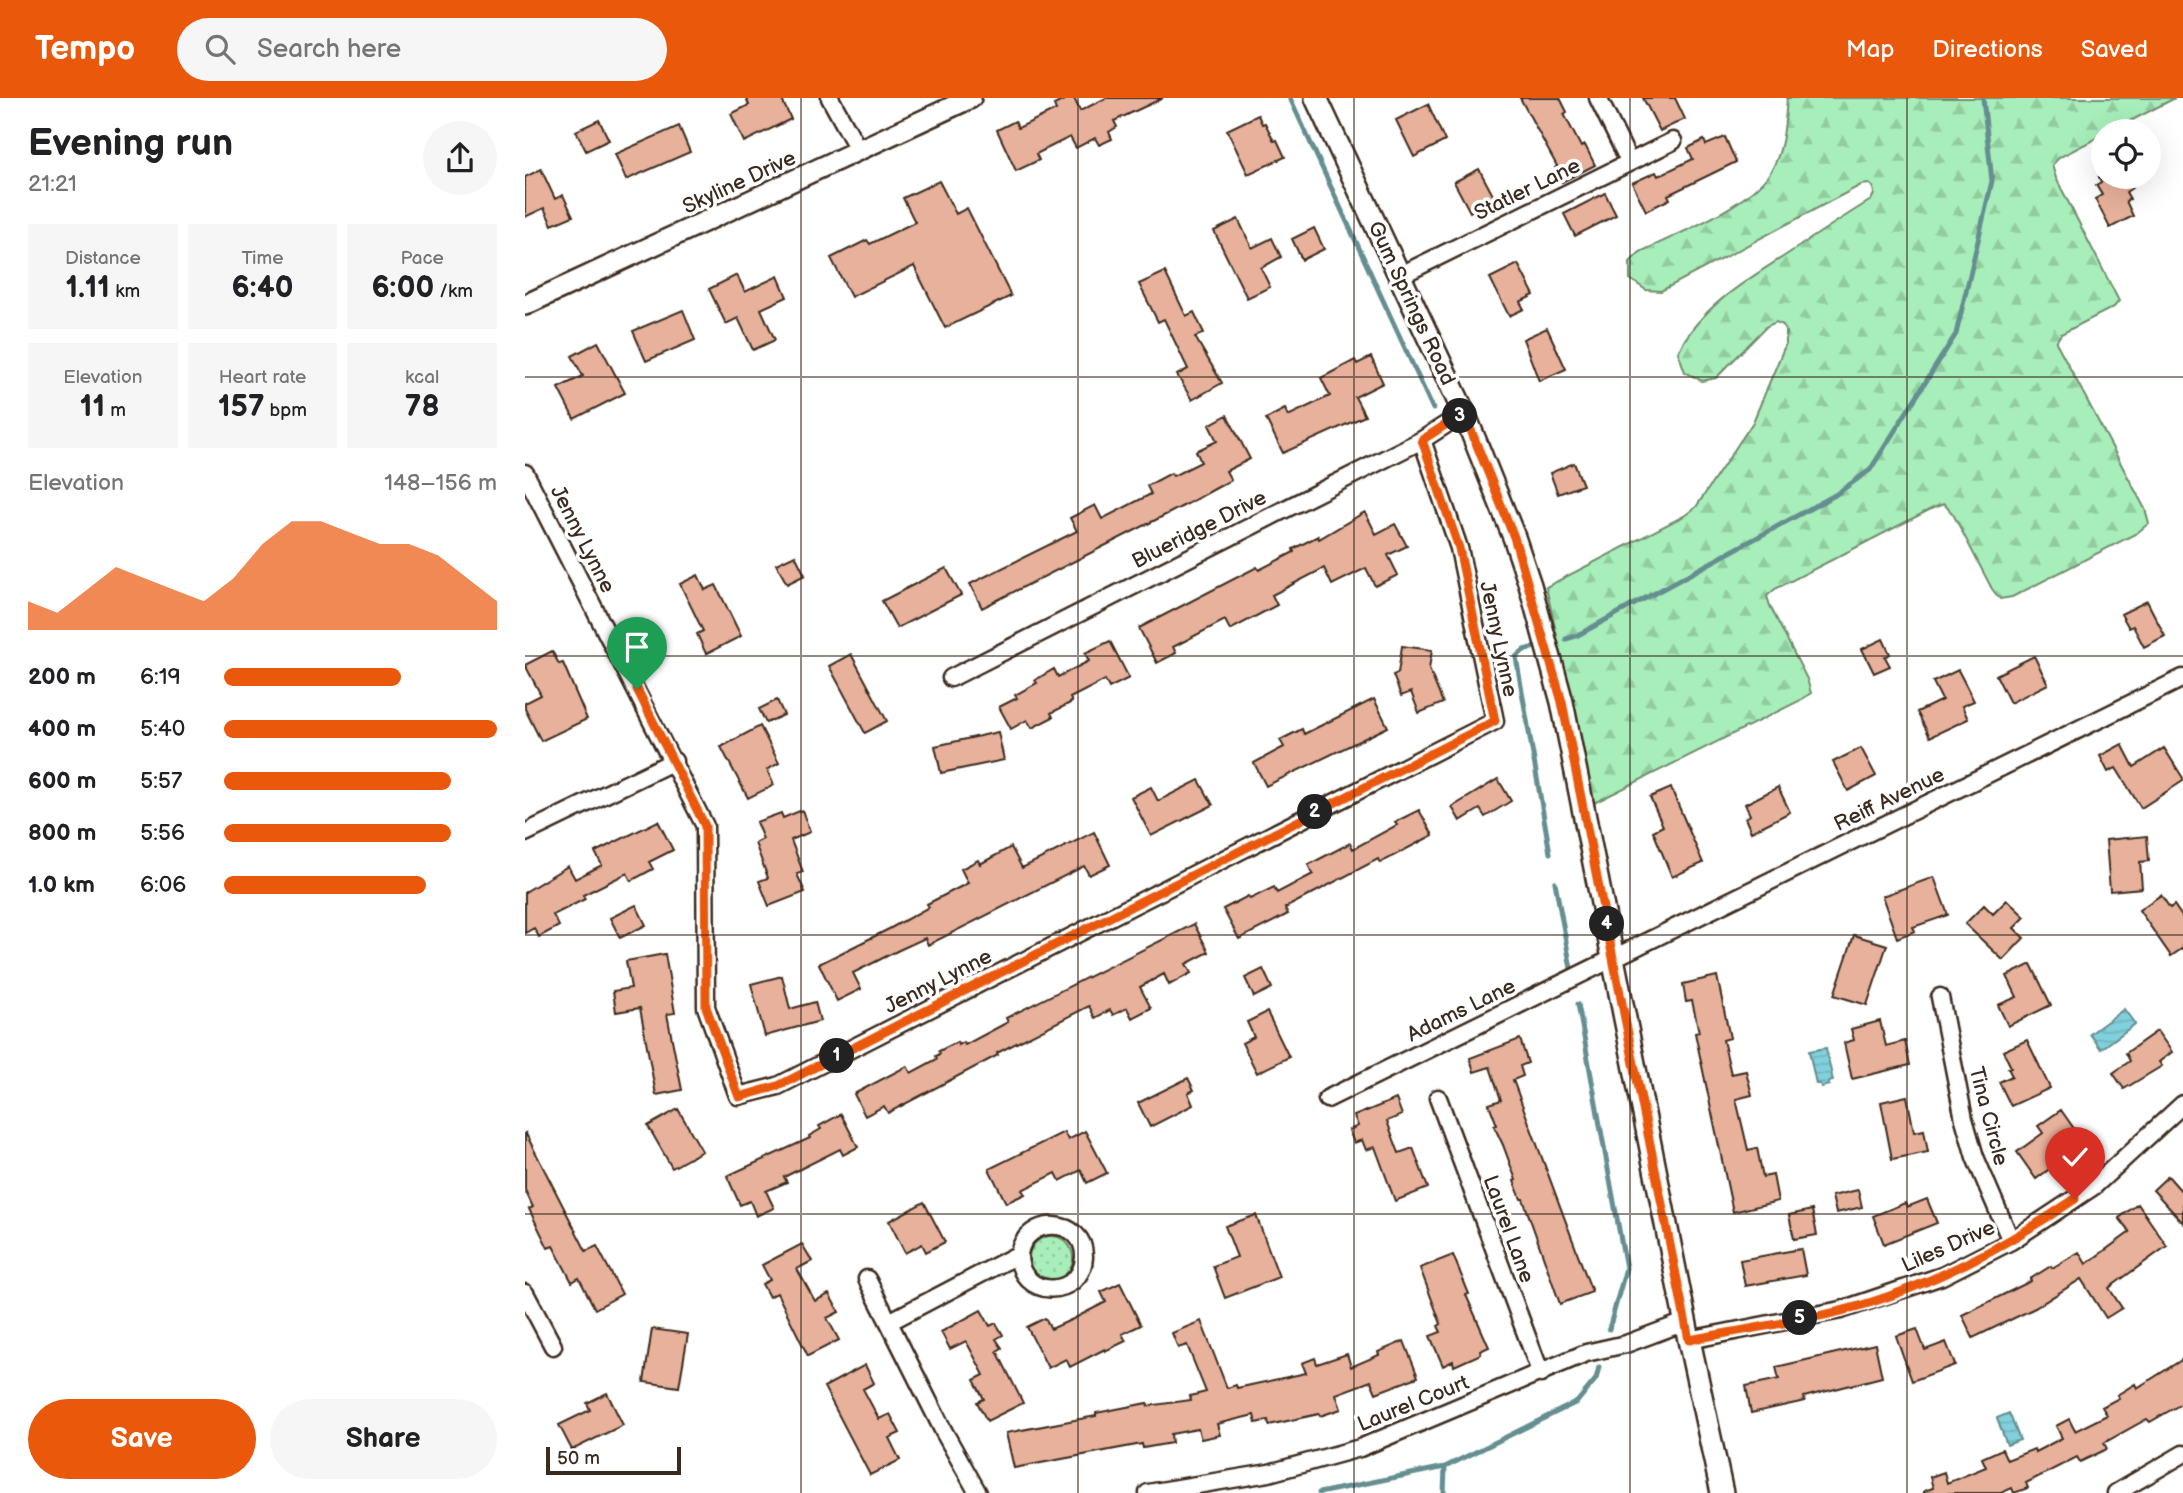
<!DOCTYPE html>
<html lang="en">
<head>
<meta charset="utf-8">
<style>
  body { margin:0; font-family:"Balsamiq Sans",sans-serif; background:#f6f6f6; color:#202124; height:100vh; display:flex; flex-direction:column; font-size:26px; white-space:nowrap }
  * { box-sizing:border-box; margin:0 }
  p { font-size:23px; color:#757577 }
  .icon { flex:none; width:38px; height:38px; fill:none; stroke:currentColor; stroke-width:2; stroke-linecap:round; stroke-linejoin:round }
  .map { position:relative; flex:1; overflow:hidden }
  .details { display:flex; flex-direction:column; background:#fff; width:525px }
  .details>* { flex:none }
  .tools { position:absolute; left:1566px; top:21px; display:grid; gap:14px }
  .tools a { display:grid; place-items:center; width:70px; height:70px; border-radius:50%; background:#fff; box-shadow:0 7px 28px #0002; font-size:35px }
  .scale { position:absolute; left:21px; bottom:18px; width:135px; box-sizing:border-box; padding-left:7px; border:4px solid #3b2a1e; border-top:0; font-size:19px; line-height:24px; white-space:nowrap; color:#3b2a1e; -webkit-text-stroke:5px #fff; paint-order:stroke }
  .pin { position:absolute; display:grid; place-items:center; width:60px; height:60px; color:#fff; margin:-72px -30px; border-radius:50% 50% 50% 0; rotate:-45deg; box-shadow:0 0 7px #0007 }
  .pin .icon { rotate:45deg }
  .km { position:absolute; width:35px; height:35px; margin:-18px; border-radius:50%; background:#222; color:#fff; font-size:19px; line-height:35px; text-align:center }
  .round { display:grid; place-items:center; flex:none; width:74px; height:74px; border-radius:37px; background:#f6f6f6 }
  .headline { display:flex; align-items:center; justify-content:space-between; height:119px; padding:0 28px }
  h1 { font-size:38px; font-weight:800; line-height:52px }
  .stats { display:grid; grid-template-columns:repeat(3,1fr); gap:10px; height:119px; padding:7px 28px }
  .stats div { display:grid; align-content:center; border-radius:0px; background:#f6f6f6; text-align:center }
  .stats b { font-size:30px; font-weight:800 }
  .stats small { font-size:19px; font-weight:400 }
  .stats p { font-size:19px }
  .chart { height:196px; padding:14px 28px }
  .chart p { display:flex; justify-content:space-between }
  .chart svg { width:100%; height:126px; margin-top:7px; fill:#ea580c; opacity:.7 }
  .action { display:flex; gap:14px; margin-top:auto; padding:14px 28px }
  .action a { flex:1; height:80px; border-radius:42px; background:#ea580c; color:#fff; font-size:28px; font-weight:800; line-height:80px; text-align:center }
  .action a+a { background:#f6f6f6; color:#202124 }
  ul { padding:0 28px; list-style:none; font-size:23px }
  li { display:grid; grid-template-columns:112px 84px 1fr; align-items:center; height:52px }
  li i { height:18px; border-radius:9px; background:#ea580c }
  header { display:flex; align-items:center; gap:42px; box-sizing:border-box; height:98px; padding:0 35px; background:#ea580c; color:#fff }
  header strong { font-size:33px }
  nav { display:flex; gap:38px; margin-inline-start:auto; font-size:24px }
  .search { width:490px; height:63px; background:#f6f6f6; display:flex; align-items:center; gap:18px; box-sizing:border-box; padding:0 24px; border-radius:38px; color:#757577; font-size:26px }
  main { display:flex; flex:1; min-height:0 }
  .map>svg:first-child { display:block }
</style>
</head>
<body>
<header>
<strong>Tempo</strong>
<div class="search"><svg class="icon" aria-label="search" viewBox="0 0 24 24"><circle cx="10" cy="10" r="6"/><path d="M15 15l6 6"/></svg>Search here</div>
<nav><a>Map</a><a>Directions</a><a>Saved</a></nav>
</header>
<main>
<section class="details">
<div class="headline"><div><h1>Evening run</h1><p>21:21</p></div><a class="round"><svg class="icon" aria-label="share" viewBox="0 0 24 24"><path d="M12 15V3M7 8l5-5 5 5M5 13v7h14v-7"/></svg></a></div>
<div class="stats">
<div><p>Distance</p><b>1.11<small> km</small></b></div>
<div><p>Time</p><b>6:40</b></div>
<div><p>Pace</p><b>6:00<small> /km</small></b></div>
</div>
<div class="stats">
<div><p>Elevation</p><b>11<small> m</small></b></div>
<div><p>Heart rate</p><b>157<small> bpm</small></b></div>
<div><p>kcal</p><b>78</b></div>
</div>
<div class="chart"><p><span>Elevation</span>148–156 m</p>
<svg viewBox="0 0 160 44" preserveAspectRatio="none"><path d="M0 44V34L10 38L20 30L30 22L40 26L50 30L60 34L70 26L80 14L90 6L100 6L110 10L120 14L130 14L140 18L150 26L160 34V44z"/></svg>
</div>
<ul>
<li><b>200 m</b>6:19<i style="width:65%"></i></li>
<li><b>400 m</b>5:40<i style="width:100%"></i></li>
<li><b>600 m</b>5:57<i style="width:83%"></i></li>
<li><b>800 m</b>5:56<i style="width:83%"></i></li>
<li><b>1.0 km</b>6:06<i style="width:74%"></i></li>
</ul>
<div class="action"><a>Save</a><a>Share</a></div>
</section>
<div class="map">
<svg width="1658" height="1395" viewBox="0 0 1658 1395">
  <defs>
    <pattern id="grass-dots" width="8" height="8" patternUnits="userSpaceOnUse" patternTransform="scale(1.75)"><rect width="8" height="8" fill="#a7eeba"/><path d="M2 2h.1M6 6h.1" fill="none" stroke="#91cc9f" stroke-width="1.8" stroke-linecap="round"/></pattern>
    <pattern id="forest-firs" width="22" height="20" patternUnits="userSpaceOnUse" patternTransform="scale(1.75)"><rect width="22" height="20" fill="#a7eeba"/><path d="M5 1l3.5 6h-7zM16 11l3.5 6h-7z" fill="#91cc9f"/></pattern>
    <pattern id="water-rules" width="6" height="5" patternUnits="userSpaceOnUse" patternTransform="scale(1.75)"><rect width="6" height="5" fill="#81d1dc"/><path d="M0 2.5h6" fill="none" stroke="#70b4bc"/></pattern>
  </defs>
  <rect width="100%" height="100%" fill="#fff"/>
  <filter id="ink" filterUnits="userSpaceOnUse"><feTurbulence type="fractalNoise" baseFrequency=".0143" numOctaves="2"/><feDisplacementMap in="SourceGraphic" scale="14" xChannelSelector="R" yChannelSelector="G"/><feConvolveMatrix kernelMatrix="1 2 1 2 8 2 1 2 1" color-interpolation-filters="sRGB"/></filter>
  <g filter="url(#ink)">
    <!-- grass -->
    <path fill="url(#grass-dots)" stroke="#718c6c" stroke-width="2" d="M504 1160a22 22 0 1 1 44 0a22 22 0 1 1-44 0Z"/>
    <!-- forest -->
    <path fill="url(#forest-firs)" stroke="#718c6c" stroke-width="2" d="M1262,0H1650L1586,33H1578V37L1535,59L1527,67L1531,80L1594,203L1589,209L1536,236L1531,244L1620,411L1624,425L1612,435L1487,499L1475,501L1467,491L1428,416L1419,406L1408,410L1250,491L1242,498L1245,508L1282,581L1286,595L1274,603L1069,705L1021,489L1159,418L1171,409L1228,324L1261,245V234L1258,227L1251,224L1242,228L1191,280L1177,283L1160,274L1153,254C1175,209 1223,181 1264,155C1291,137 1318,119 1346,102L1349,96L1348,89L1344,86L1336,87L1136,193L1121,192L1105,181V164L1115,154C1151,137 1226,107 1246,73C1259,52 1260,24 1262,0Z"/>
    <!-- water -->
    <path fill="url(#water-rules)" stroke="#658e90" stroke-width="2" d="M1599,911L1610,926L1576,951L1565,936Z
      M1301,950L1308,983L1303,984L1304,987L1296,989L1295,986H1291L1284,953Z
      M1484,1315L1495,1342L1482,1347L1472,1320Z"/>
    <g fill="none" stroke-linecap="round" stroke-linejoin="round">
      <!-- stream -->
      <path stroke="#658e90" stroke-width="5" d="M765,0L908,311
        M1041,541L1051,538L1310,397L1345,372L1431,236L1467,83L1458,0
        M1010,549L999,552L991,559L1025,755
        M1030,784L1047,876
        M1053,906L1101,1170L1084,1231
        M794,1395L920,1369L1052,1304L1071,1281L1074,1269
        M919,1395L920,1369"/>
    </g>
    <!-- building -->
    <path fill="#e7b19b" stroke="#3b2a1e" stroke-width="2" d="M221,0H256L266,21L219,44L206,16L224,7Z
      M543,0H549L555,13L581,0H638L589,23L592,29L584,34L587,41L574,47L570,40L551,50L545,39L511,56L514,62L491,73L472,32L490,23L493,30L531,12L529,7Z
      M995,0H1035L1042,14L1039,16L1056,49L1060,47L1070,67L1037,84L1030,70L1032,68Z
      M1118,0H1150L1160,21L1135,33Z
      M903,6L920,43L889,59L871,22Z
      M733,17L737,26L740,25L749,43L752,42L760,59L723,76L702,32Z
      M74,22L84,42L61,53L51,33Z
      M154,28L165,54L101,82L90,56Z
      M1200,39L1211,64L1143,97L1145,101L1121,113L1107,85L1131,74L1133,78L1168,61L1163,50L1179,42L1181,47Z
      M16,71L30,101L38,97L48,118L27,127L19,110L0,119V79Z
      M954,71L970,101L945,114L929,84Z
      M1574,79H1602L1607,90L1601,94L1605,101L1601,103L1608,118L1585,130L1570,101L1577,97L1571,87L1576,84Z
      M414,83L431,116L442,110L486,198L420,230L389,168L326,199L306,160L342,142L345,146L390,124L378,100Z
      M1080,95L1091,117L1050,138L1039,116Z
      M713,121L727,150L747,140L756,159L736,170L745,189L722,200L689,133Z
      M789,130L799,151L777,162L767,141Z
      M993,166L1009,197L995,204L999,211L984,218L965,180Z
      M640,174L661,218L669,214L679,235L670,239L697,285L667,302L652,277L663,271L639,221L633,224L614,186Z
      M212,177L220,194L253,178L262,199L236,211L250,242L228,252L213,220L201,226L184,191Z
      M158,212L170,242L121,263L108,233Z
      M1022,230L1041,271L1014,283L998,241Z
      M73,244L100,295L49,321L33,290L58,278L47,258Z
      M846,259L858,285L830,299L840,318L758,355L741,321L760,311L763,318L805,298L796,280L830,262L832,266Z
      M702,317L725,361L701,373L706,382L662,406L457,510L445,486L552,433L545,420L570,407L577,421L626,396L622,388L646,375L648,378L676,364L671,353L692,343L684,327Z
      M1049,365L1058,387L1033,396L1025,375Z
      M840,414L851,436L870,426L882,448L863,457L873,477L850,488L841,470L807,487L799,470L747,497L752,507L705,532L700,522L648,549L651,555L632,565L614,530L732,469L734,472L769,454L768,451L793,438L794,441Z
      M270,457L280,477L262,486L251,466Z
      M421,470L436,497L372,530L357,503Z
      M173,477L180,492L191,487L216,538L181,556L172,536L178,533L155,486Z
      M1622,503L1640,538L1619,549L1608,528L1604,530L1596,516Z
      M1358,541L1365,556L1360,559L1365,568L1349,575L1337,551Z
      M585,543L604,580L584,590L580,582L545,600L547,604L526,615L528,619L507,630L502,622L486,631L474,609L492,600L490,597L512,585L510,582L529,571L533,579L564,563L560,555Z
      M877,548L907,552L904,571L918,605L894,615L886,594L876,598L868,577L873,575Z
      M27,553L34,566L38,565L62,621L16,643L0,611V605L16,597L0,567Z
      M326,556L362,623L340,635L304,568Z
      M1509,558L1523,586L1485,605L1471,577Z
      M1433,572L1449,603L1437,608L1443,621L1405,639L1392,614L1417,602L1408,584Z
      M849,601L863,629L741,688L729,665L759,649L755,642L777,631L779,636Z
      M252,602L259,617L241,625L234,611Z
      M235,628L254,665L242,672L249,687L223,700L196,649Z
      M473,634L479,662L416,675L410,648Z
      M1597,646L1609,669L1639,650L1658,680V683L1616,710L1591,670L1583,674L1575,658Z
      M1336,650L1351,678L1323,693L1308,664Z
      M973,681L986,703L960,719L955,711L935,723L927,709Z
      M674,682L688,707L626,738L606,699L626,689L633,703Z
      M1253,689L1265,714L1226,734L1220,720L1225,717L1220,706Z
      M1146,690L1178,765L1147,779L1128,733L1138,728L1125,699Z
      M277,712L285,734L266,742L278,774L272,776L280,794L244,808L234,783L243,780L230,745L238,741L231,724L256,715L258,720Z
      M894,712L908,737L855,765L853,761L760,810L763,816L714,841L698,811L723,798L725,801L749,789L752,795L788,776L783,767L825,745L828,751L872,727L870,724Z
      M133,723L148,752L124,764L128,771L106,783L102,775L58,797L60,801L28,817L34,828L14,839L9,830L0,835V794L43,768L50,781L77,767L70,754Z
      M569,734L585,767L564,777L559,768L403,847L400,840L374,852L328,875L336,891L312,903L294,866L364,831L404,809L402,806L443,785L436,771L453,762L455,766L486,749L497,770Z
      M1622,738L1624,763L1615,764L1617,790L1585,793L1581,742Z
      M1409,779L1423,817L1388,829L1390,833L1372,840L1357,798Z
      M1636,797L1645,810L1649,807L1658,820V850L1646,858L1614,812Z
      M1482,802L1500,819L1489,830L1499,840L1478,862L1440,826L1459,807L1468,816Z
      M111,807L121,827L95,840L85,820Z
      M669,826L684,854L661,866L666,875L644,887L639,876L615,889L626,910L607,920L602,910L588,917L585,912L570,920L564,908L472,955L473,957L363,1015L359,1008L340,1018L329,996L382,968L386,975L412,961L411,958L415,956L414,953L432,944L433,947L438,944L440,947L483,924L481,920Z
      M1329,837L1362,847L1342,907L1309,897Z
      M140,856L150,915L142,916L157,992L131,997L115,910L91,914L88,893L106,890L101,863Z
      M1506,866L1526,907L1483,928L1473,907L1492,899L1482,878Z
      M738,871L747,890L729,899L720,880Z
      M257,878L265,911L290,904L295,923L240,938L226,886Z
      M1192,878L1205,940L1198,942L1206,976L1221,973L1227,997L1211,1001L1223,1052L1232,1050L1238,1079L1248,1077L1253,1103L1208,1114L1170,935L1174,934L1167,903L1161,904L1158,886Z
      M742,914L764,959L732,975L717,945L729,939L722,924Z
      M1355,923L1361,948L1380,943L1385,967L1327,981L1319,945L1329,942L1326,931Z
      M1632,933L1647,954L1634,964L1637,968L1599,991L1588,975L1605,963L1601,955Z
      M995,941L1003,965L995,968L998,978L988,982L1067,1194L1035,1206L998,1101H996L989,1083L991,1082L978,1047L969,1028L972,1027L964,1006L976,1002L965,969L949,974L945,960Z
      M1502,942L1525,990L1486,1008L1474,984L1487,978L1483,970L1486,969L1478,953Z
      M663,980L669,992L663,995L668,1007L625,1029L613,1005Z
      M1382,998L1389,1034L1399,1032L1403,1054L1367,1061L1356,1004Z
      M871,1001L877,1017L862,1023L874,1055L888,1050L903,1090L870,1103L850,1049L841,1052L837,1042L829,1045L824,1032L833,1028L829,1018Z
      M153,1011L177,1053L147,1070L123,1028Z
      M1536,1012L1559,1045L1511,1081L1492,1054L1518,1035L1513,1028Z
      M316,1016L333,1049L318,1057L315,1051L259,1079L262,1084L241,1093L249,1110L231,1118L225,1103L215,1107L202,1078L285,1040L284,1038L296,1031L294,1028Z
      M560,1033L582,1075L562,1085L556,1072L535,1083L531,1075L497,1092L500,1096L481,1105L464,1071L539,1034L543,1042Z
      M0,1034L61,1153L72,1148L97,1196L70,1211L54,1180L47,1184L28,1148L23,1150L4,1111L8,1109L0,1092Z
      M1643,1078L1658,1095V1125L1628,1092Z
      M1333,1092L1337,1109L1311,1115L1307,1098Z
      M1402,1101L1412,1125L1359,1146L1348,1118L1380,1105L1382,1109Z
      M399,1104L420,1144L401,1154L397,1146L380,1155L364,1123Z
      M1613,1106L1642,1148L1584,1190L1597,1210L1581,1220L1556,1181L1510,1210L1448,1240L1437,1217L1506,1183L1505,1181L1526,1168L1527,1170L1554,1154L1561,1166L1605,1134L1594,1120Z
      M1287,1112L1292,1137L1269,1141L1264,1117Z
      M731,1117L754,1179L700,1200L688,1168L712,1159L700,1128Z
      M277,1146L287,1163L272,1171L290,1203L304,1196L314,1214L302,1220L314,1242L283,1258L252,1195L244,1199L237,1186L245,1182L237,1167Z
      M1276,1151L1281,1177L1220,1188L1215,1162Z
      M928,1157L944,1196L941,1197L964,1249L955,1253L956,1256L929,1268L928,1263L918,1268L905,1238L916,1234L913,1228L916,1226L895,1170Z
      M595,1185L616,1227L597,1236L601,1243L580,1253V1251L545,1269L541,1261L523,1270L502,1229L520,1220L526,1231L548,1221L581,1204L576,1194Z
      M456,1212L465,1228L471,1225L478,1237L471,1241L477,1250L472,1253L498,1305L462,1323L452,1304L459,1301L449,1282L459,1277L441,1243L425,1251L416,1234Z
      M676,1223L702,1290L711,1287L712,1290L781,1275L777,1265L790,1260L792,1266L822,1256L826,1269L854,1257L853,1254L879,1243L893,1279L851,1295L846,1283L811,1296L816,1311L795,1318L794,1316L744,1327L743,1322L731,1325L729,1317L692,1326L695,1337L676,1341L673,1331L646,1336L647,1345L618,1350L617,1346L489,1370L481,1335L571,1318V1315L622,1305L623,1308L666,1302L665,1298L681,1294L662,1247L653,1250L647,1235Z
      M127,1231L163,1236L154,1289L119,1284Z
      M1392,1231L1400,1252L1421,1244L1430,1267L1387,1283L1371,1238Z
      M1350,1246L1357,1279L1279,1299L1280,1303L1226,1315L1221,1288L1254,1281L1251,1269Z
      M1658,1261V1305L1625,1324L1622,1321L1579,1345L1582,1351L1555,1364L1552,1359L1501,1385L1503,1390L1489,1395L1487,1390L1476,1395H1399V1393L1408,1390L1405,1379L1419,1374L1422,1385L1461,1369L1457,1360L1477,1351L1482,1362L1509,1351L1510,1354L1537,1340L1531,1328L1544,1321L1550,1333L1582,1317L1577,1309L1594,1300L1592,1297L1610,1286L1612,1290Z
      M340,1267L349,1285L338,1291L354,1321L365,1316L375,1335L364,1340L375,1362L345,1377L299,1289Z
      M82,1295L98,1327L47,1352L34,1327L65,1312L62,1305Z"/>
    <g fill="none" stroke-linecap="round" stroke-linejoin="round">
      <defs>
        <path id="minor" d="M305,0L334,53
          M1073,0L1100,55
          M874,178L1148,43
          M0,375L180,728L181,909L213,998L253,988L970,623L934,450L897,342
          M426,580L897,342L939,315
          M0,735L149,663
          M1415,899L1439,1021L1450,1059L1486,1143
          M913,1000L1016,1276
          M802,1001L1658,580
          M342,1181L419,1334L453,1395
          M0,1195L28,1248
          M364,1224L494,1156C493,1201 557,1202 559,1159C560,1119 500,1117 494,1156
          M1164,1242L1316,1212L1417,1178L1486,1143L1569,1088L1658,1006
          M623,1395L744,1375L835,1350L1061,1255L1101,1246L1160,1224
          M1591,1395L1658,1356"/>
        <path id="tertiary" d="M0,207L446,0"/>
        <path id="secondary" d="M791,0L939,315L989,439L1005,487L1037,604L1164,1242L1197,1395"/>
      </defs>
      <!-- minor casing -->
      <use href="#minor" stroke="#3b2a1e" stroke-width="21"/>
      <!-- tertiary casing -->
      <use href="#tertiary" stroke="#3b2a1e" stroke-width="24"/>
      <!-- secondary casing -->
      <use href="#secondary" stroke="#3b2a1e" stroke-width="26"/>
      <!-- minor -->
      <use href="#minor" stroke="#fff" stroke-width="16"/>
      <!-- tertiary -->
      <use href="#tertiary" stroke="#fff" stroke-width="19"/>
      <!-- secondary -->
      <use href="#secondary" stroke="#fff" stroke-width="21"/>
    </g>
  </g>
  <g fill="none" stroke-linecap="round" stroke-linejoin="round" filter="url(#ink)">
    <defs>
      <path id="route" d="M112,591L180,728L181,909L214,999L253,988L970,623L934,450L897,342L939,315L989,439L1037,604L1164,1242C1214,1232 1266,1225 1316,1213C1401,1191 1478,1150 1550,1101"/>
    </defs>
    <!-- route casing -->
    <use href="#route" stroke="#fff" stroke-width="14"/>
    <!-- route -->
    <use href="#route" stroke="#ea580c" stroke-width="9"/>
  </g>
  <!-- grid -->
  <path fill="none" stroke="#3b2a1e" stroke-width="2" stroke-opacity="0.55" d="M276,0V1395M553,0V1395M829,0V1395M1105,0V1395M1382,0V1395M0,279H1658M0,558H1658M0,837H1658M0,1116H1658"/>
  <g text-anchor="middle" stroke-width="7" stroke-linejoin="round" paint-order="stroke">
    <!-- street labels -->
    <g font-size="21" fill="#3b2a1e" stroke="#fff">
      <text transform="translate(214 84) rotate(-25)" y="7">Skyline Drive</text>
      <text transform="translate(1002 91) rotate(-26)" y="7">Statler Lane</text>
      <text transform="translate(887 205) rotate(65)" y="7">Gum Springs Road</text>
      <text transform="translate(674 431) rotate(-27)" y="7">Blueridge Drive</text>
      <text transform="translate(58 441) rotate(63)" y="7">Jenny Lynne</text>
      <text transform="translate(974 541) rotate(78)" y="7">Jenny Lynne</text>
      <text transform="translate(1364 701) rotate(-26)" y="7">Reiff Avenue</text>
      <text transform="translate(413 883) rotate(-27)" y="7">Jenny Lynne</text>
      <text transform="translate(936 912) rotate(-26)" y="7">Adams Lane</text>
      <text transform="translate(1464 1018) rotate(75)" y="7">Tina Circle</text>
      <text transform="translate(984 1131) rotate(70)" y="7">Laurel Lane</text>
      <text transform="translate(1423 1148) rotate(-24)" y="7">Liles Drive</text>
      <text transform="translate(888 1305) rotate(-22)" y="7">Laurel Court</text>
    </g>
  </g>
</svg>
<div class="tools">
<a><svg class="icon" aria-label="locate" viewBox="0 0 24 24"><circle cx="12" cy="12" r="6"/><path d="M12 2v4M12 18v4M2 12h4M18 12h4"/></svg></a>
</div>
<div class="scale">50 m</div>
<div class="pin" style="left:112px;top:591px;background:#1e9e55"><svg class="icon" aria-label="arrive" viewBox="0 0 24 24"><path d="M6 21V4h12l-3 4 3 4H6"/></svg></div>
<div class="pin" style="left:1550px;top:1101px;background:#d93025"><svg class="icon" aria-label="check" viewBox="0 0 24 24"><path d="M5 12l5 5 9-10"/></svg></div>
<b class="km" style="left:312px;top:958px">1</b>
<b class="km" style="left:790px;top:714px">2</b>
<b class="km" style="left:935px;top:318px">3</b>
<b class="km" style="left:1082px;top:826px">4</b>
<b class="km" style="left:1275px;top:1220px">5</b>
</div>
</main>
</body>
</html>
